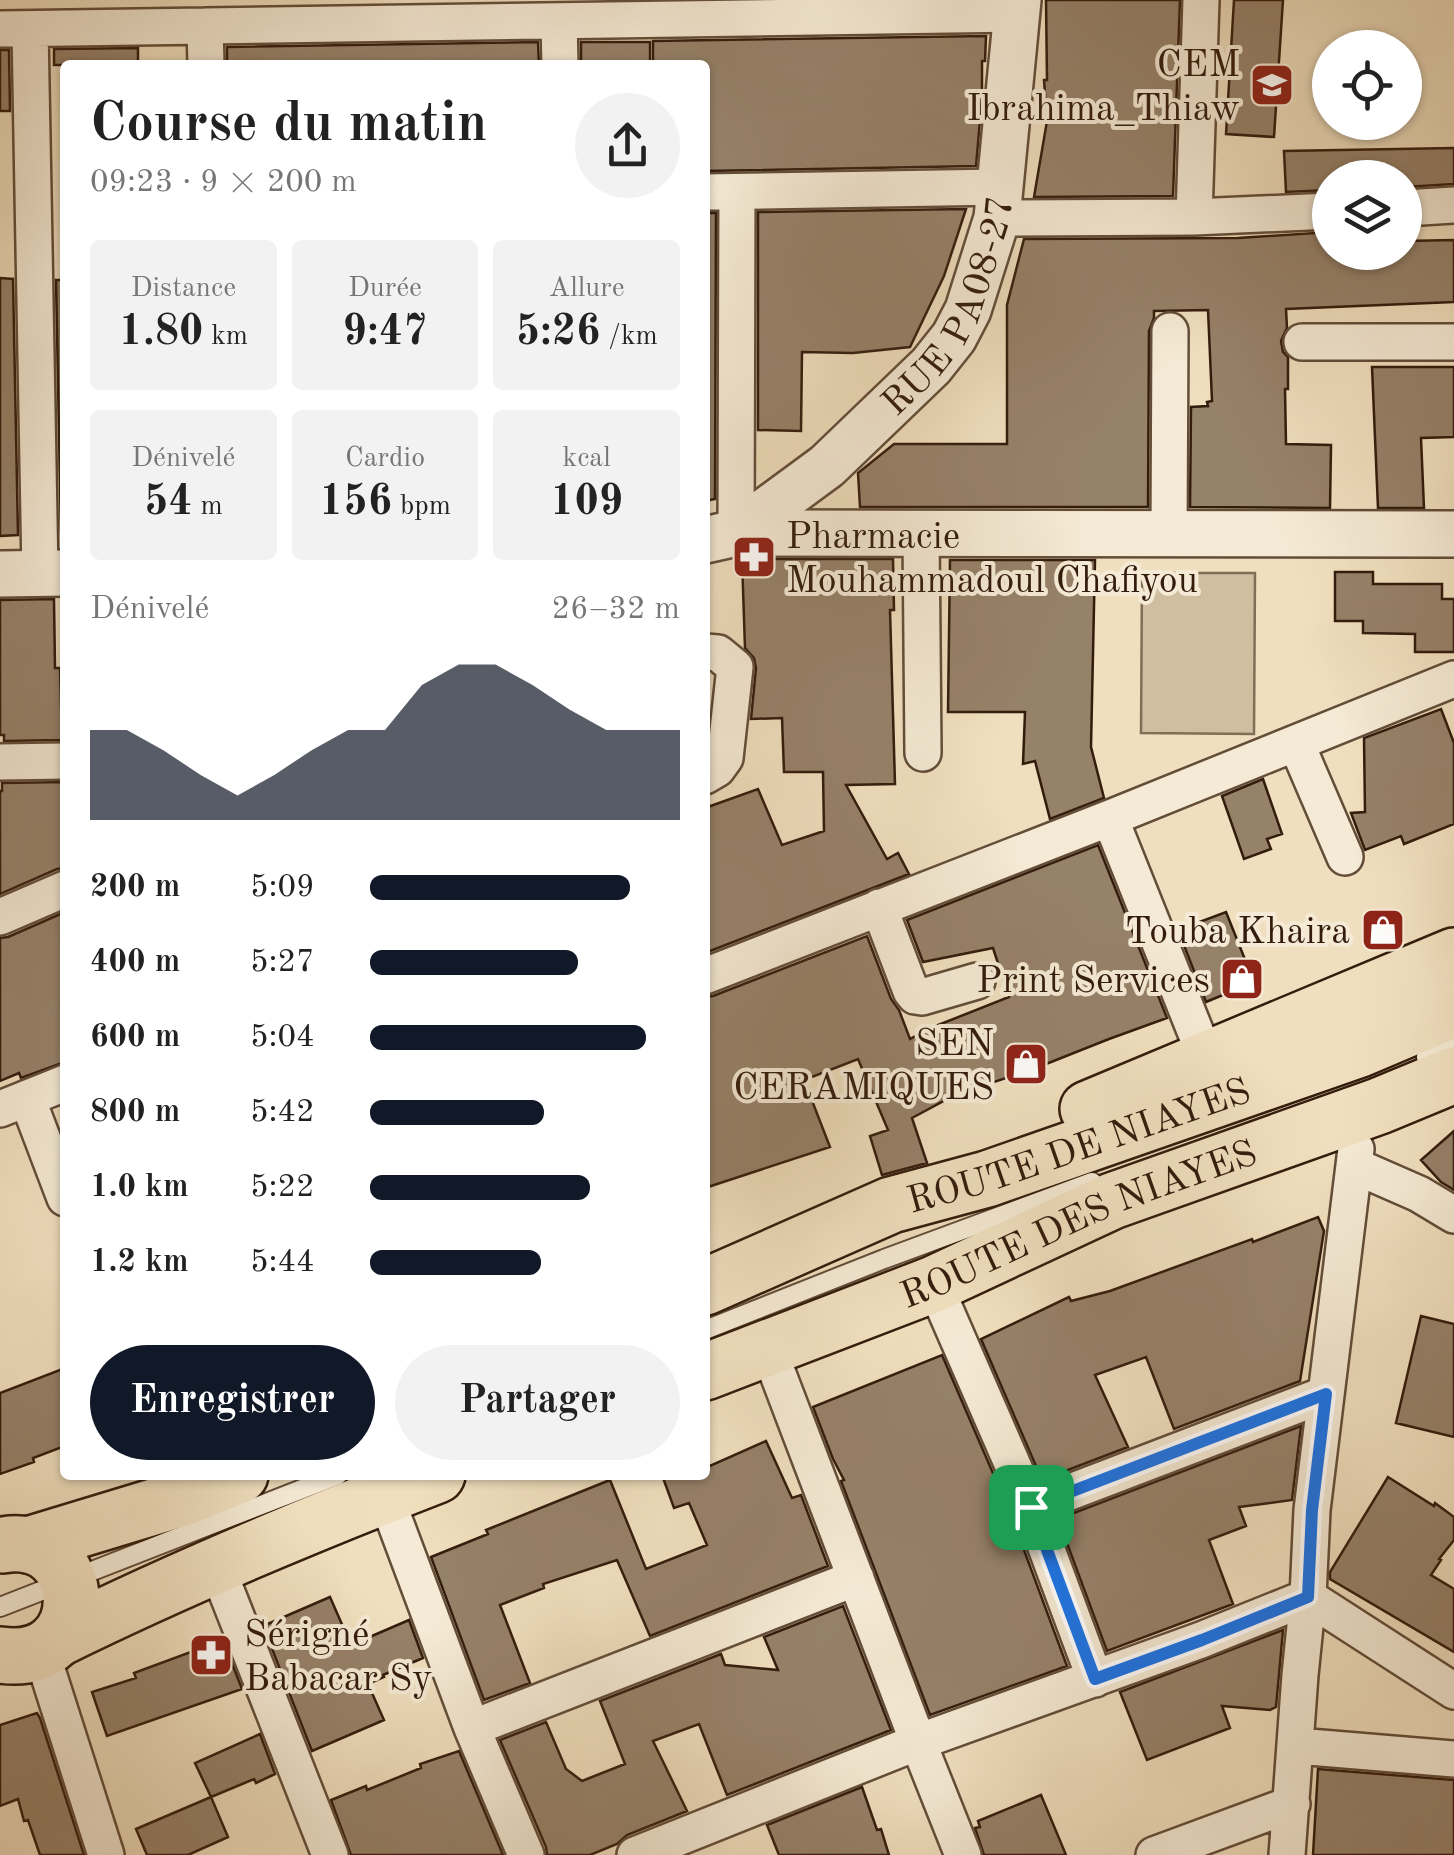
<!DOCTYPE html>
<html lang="fr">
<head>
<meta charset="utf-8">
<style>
  body { margin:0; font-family:"Old Standard TT",serif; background:#f2f2f2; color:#222; height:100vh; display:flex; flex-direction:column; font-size:38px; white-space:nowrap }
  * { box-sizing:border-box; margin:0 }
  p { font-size:32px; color:#767676 }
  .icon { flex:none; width:55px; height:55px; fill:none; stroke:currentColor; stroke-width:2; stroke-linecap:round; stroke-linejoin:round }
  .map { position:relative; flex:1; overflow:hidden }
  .drawer { position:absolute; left:60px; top:60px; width:650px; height:1420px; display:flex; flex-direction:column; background:#fff; border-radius:10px; box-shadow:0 2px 8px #0004 }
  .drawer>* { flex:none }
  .buttons { position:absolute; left:1312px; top:30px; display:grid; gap:20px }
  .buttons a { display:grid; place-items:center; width:110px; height:110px; border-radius:50%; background:#fff; box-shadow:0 2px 8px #0004; font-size:50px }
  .pin { position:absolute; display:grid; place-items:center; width:85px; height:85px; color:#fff; margin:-42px; border-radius:20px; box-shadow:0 5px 15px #0006 }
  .round { display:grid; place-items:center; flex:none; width:105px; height:105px; border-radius:52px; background:#f2f2f2 }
  .overview { display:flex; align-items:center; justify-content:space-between; height:170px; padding:0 30px }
  h1 { font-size:55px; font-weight:700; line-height:75px }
  .stats { display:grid; grid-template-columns:repeat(3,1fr); gap:15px; height:170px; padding:10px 30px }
  .stats div { display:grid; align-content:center; border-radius:10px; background:#f2f2f2; text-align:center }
  .stats b { font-size:42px; font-weight:700 }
  .stats small { font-size:28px; font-weight:400 }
  .stats p { font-size:28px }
  .chart { height:280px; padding:20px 30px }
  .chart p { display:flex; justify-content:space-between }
  .chart svg { width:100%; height:180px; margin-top:10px; fill:#111827; opacity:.7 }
  .action { display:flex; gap:20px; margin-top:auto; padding:20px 30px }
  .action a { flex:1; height:115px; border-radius:60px; background:#111827; color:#fff; font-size:40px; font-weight:700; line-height:115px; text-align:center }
  .action a+a { background:#f2f2f2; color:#222 }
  ul { padding:0 30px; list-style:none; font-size:32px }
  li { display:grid; grid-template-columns:160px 120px 1fr; align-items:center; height:75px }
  li i { height:25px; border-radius:12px; background:#111827 }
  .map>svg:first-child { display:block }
</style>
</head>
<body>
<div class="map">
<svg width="1454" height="1855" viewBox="0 0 1454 1855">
  <rect width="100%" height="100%" fill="#f0dfbe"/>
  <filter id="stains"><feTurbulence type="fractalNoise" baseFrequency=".002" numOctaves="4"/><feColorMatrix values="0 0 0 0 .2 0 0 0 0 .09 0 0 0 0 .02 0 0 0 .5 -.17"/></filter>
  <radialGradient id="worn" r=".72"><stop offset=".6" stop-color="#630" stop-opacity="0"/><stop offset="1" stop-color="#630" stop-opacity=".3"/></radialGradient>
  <!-- green -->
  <path fill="#d0bea0" stroke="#826d56" stroke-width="2.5" d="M1142,573H1255L1254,734L1141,733Z"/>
  <!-- building -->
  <path fill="#968169" stroke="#341c0d" stroke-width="2.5" d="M1046,0H1180L1173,196L1034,197L1047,121L1044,80H1047Z
    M1234,0H1283L1274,137L1226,134Z
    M986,36L985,61H982V97L976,166L705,171V65H653V41Z
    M538,42L539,65H227V47Z
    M581,42H650V65H581Z
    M138,48V65H54V49Z
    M0,50H9L10,111H0Z
    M1454,148V184L1405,187V178H1330V190L1286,192L1284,151Z
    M966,209L944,276L910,347L853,353L802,352L801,431L758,430V212Z
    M705,213H716L715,499L705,501Z
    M1330,232V252H1405V241L1454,240V302L1286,309L1287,328L1281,341L1283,352L1288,357V389H1285L1286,444L1331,445L1330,508L1190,507L1191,407L1208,406L1207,402L1212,401L1208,310L1154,311V318L1149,331L1148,507H860L858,473L894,444H1007V305L1024,239L1238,238Z
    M0,278L13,279L18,535L0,536Z
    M56,280H65V533H61Z
    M1372,367H1454V437L1421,438L1424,508H1378Z
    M742,559H893L894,610H890L895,784L846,785L887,859L898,853L909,874L705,953V808L758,789L782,845L824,831L823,772H784L782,718L751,719L756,668L754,658L745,648Z
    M950,560H1095L1091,747L1104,798L1050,819L1035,761L1023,764L1025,712H948Z
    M1335,572H1373V584H1442V599H1454V652H1415V634L1363,633V621H1335Z
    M54,599L55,668H60L62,740L4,741V735H0V600Z
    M1441,709L1454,743V824L1404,844L1401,836L1365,850L1351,813L1365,812L1364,738Z
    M1263,779L1282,834L1267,839L1271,849L1244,859L1222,796Z
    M65,782V868L57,869L0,894V791H2V783Z
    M1098,845L1167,1018L1109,1039L1036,1068L955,1095L912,1118L927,1163L882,1175L870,1136L888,1130L858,1059L804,1080L830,1147L705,1188V997L713,996L867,936L891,999L899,1010L910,1039L928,1029L1009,997L993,948L923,962L907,920Z
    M65,912V1062L21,1078L19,1073L0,1081V938L8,937Z
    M1226,912L1254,982L1206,1002L1178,930Z
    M1454,1131V1190L1441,1182L1421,1160Z
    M1318,1217L1324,1231L1300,1381L1174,1429L1146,1357L1095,1375L1128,1447L1042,1480L981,1339L1069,1297L1071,1301L1110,1291L1252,1239L1253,1242Z
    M1421,1316L1454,1324V1437L1396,1423Z
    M942,1355L1011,1515L1067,1666L930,1715L841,1481L844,1480L833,1459L813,1407Z
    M65,1368V1446L33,1458L34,1462L0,1474V1393Z
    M1301,1426L1292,1500L1239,1507L1246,1526L1209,1540L1233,1604L1107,1651L1058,1519Z
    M766,1441L792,1498L801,1495L828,1566L650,1636L617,1560L543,1584L544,1588L500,1605L530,1683L484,1700L431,1557L488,1534L486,1530L610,1480L646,1569L707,1545L689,1503L674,1508L662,1475H705V1468Z
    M1388,1477L1434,1506L1435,1503L1454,1517V1540L1439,1559L1441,1560L1431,1575L1454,1589V1652L1330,1579V1572Z
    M330,1597L351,1645L409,1620L423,1658L383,1675L384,1677L368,1684L384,1720L312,1751L263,1626Z
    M843,1606L891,1730L727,1795L699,1724L653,1741L687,1811L627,1835L617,1844L590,1855H547L546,1847L500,1740L546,1722L566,1769L582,1781L625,1764L600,1701L721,1654L725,1665L778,1670L764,1637Z
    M1283,1630L1276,1707L1270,1710L1222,1706L1230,1728L1147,1760L1120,1692Z
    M223,1640L242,1689L107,1736L92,1692L136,1678L134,1673Z
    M37,1713L40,1718L84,1855H40L28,1820L24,1821L18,1799L0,1806V1725Z
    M260,1734L275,1774L256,1783L254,1779L211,1797L228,1837L188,1855H147L136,1829L211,1797L195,1763Z
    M459,1751L503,1855H351L331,1800L366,1786L367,1790L421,1768L420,1764Z
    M1318,1769L1454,1780V1855H1313Z
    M862,1787L877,1830L881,1829L889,1855H779L767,1825Z
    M1041,1795L1066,1855H984L975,1828L980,1827L978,1821Z"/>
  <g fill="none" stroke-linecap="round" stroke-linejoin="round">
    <defs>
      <path id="service" d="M1426,1057L1454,1046
        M705,1330L884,1259L1092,1182
        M0,1607L338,1475"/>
      <path id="minor" d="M559,21L560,65
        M205,26L206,65
        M0,29L1018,14
        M30,29L40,573
        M705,192L1001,187
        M1405,208L1454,205
        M1194,217L1201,0
        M997,218L1194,217L1330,211
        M1302,342H1454
        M736,533L737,192
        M921,533L923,753
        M1169,533L1170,331
        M705,652L718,653L735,667L725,758L717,769L705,776
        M1296,743L1345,857
        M0,762L65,761
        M1110,818L1206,1058
        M879,907L911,991L915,996L922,997L977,981
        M0,917L65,889
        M705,976L1110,818L1454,679
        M27,1098L65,1198
        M0,1109L65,1083
        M1355,1166L1419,1194L1454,1215
        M934,1284L1031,1507L1095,1679
        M768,1348L918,1742L963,1855
        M385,1495L472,1728L526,1855
        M1031,1507L1326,1394
        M216,1565L330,1855
        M41,1651L106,1855
        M472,1728L856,1578
        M1297,1746L1454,1759
        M635,1855L918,1742L1201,1640L1308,1597L1454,1691
        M1154,1855L1292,1804
        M1287,1855L1300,1675L1308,1597L1312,1510L1356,1149"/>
      <g id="tertiary">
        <path id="s1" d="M736,533L827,466L931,366L954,337L968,310L997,218L1018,0"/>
        <path d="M705,540L736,533L1454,534"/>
        <path d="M0,574L65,573"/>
      </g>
      <g id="primary">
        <path d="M1088,1109L1454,956"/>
        <path id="s2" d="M705,1287L891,1205L987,1179L1360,1049L1454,1009"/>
        <path id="s3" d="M705,1372L934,1284L1112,1201L1379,1106L1454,1075"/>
        <path d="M28,1545L183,1498L240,1475"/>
        <path d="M57,1639C181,1578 308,1525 437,1475"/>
        <path d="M0,1655C98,1669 91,1530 3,1545"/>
      </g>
    </defs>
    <!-- service casing -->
    <use href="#service" stroke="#634d39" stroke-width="22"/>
    <!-- minor casing -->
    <use href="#minor" stroke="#634d39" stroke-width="40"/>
    <!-- tertiary casing -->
    <use href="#tertiary" stroke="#634d39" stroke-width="50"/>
    <!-- primary casing -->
    <use href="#primary" stroke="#341c0d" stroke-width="60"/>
    <!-- service -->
    <use href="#service" stroke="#f5ead5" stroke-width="18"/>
    <!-- minor -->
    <use href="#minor" stroke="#f5ead5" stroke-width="35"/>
    <!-- tertiary -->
    <use href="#tertiary" stroke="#f5ead5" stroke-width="45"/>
    <!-- primary -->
    <use href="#primary" stroke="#f0dfbe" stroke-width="55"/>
  </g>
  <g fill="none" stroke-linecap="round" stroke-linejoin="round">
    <defs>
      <path id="route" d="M1326,1394L1312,1510L1308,1597L1202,1640L1095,1679L1031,1507Z"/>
    </defs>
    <!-- route casing -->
    <use href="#route" stroke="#fff" stroke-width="20"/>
    <!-- route -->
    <use href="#route" stroke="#1a73e8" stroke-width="12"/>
  </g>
  <!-- icons -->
  <defs>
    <symbol id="school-square" viewBox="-11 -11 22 22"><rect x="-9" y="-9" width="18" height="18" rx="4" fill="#8f2418" stroke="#f5ead5"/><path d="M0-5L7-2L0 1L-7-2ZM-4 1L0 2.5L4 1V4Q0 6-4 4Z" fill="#fff"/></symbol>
    <symbol id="pharmacy-square" viewBox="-11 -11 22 22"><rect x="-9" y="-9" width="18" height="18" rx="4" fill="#8f2418" stroke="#f5ead5"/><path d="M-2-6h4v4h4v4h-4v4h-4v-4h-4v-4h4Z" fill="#fff"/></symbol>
    <symbol id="shop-square" viewBox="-11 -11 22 22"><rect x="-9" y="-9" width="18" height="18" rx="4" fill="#8f2418" stroke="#f5ead5"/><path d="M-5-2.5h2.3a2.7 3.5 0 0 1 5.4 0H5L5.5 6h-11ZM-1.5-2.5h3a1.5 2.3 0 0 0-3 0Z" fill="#fff"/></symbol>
  </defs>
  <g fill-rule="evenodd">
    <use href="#school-square" x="1247" y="60" width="50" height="50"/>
    <use href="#pharmacy-square" x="729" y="532" width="50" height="50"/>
    <use href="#shop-square" x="1358" y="905" width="50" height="50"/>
    <use href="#shop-square" x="1217" y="954" width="50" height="50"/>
    <use href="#shop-square" x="1001" y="1039" width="50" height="50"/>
    <use href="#pharmacy-square" x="186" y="1630" width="50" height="50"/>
  </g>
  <g text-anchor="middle" stroke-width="8" stroke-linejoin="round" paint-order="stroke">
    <!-- poi labels -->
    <g font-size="38" fill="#341c0d" stroke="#f5ead5" text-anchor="end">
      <text x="1240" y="76">CEM<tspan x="1240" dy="44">Ibrahima_Thiaw</tspan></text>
      <text x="786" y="548" text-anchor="start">Pharmacie<tspan x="786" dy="44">Mouhammadoul Chafiyou</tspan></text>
      <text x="1350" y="943">Touba Khaira</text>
      <text x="1210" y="992">Print Services</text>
      <text x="994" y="1055">SEN<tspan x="994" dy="44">CERAMIQUES</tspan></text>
      <text x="244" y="1646" text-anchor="start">Sérigné<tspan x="244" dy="44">Babacar Sy</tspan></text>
    </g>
    <!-- street labels -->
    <g font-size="38" fill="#341c0d" stroke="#f5ead5">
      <text dy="13" stroke="none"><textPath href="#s1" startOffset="320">RUE PA08-27</textPath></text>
      <text dy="13" stroke="none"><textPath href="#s2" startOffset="400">ROUTE DE NIAYES</textPath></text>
      <text dy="13" stroke="none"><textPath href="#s3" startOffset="402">ROUTE DES NIAYES</textPath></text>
    </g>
  </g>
  <rect width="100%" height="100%" filter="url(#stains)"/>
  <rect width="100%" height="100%" fill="url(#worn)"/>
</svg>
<div class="buttons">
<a><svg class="icon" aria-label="locate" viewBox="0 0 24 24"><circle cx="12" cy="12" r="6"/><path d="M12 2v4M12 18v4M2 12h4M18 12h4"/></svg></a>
<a><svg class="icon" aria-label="layers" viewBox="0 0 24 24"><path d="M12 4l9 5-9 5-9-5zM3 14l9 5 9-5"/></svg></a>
</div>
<div class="pin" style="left:1031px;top:1507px;background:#1e9e55"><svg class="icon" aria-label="arrive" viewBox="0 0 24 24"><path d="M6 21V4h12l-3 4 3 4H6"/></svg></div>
<section class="drawer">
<div class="overview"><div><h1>Course du matin</h1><p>09:23 · 9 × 200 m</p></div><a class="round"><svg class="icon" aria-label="share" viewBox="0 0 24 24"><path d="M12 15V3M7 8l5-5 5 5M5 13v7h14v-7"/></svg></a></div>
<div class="stats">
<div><p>Distance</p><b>1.80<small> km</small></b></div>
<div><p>Durée</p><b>9:47</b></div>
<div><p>Allure</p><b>5:26<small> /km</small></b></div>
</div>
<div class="stats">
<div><p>Dénivelé</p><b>54<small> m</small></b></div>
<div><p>Cardio</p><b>156<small> bpm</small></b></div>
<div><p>kcal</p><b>109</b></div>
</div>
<div class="chart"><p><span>Dénivelé</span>26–32 m</p>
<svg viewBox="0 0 160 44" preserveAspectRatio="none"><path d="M0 44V22L10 22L20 27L30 33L40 38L50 33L60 27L70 22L80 22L90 11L100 6L110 6L120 11L130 17L140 22L150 22L160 22V44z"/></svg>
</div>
<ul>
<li><b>200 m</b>5:09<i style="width:84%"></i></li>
<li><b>400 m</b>5:27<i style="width:67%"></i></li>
<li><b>600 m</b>5:04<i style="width:89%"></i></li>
<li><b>800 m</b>5:42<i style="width:56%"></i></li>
<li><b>1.0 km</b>5:22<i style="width:71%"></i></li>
<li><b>1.2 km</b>5:44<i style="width:55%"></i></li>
</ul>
<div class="action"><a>Enregistrer</a><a>Partager</a></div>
</section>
</div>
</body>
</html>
